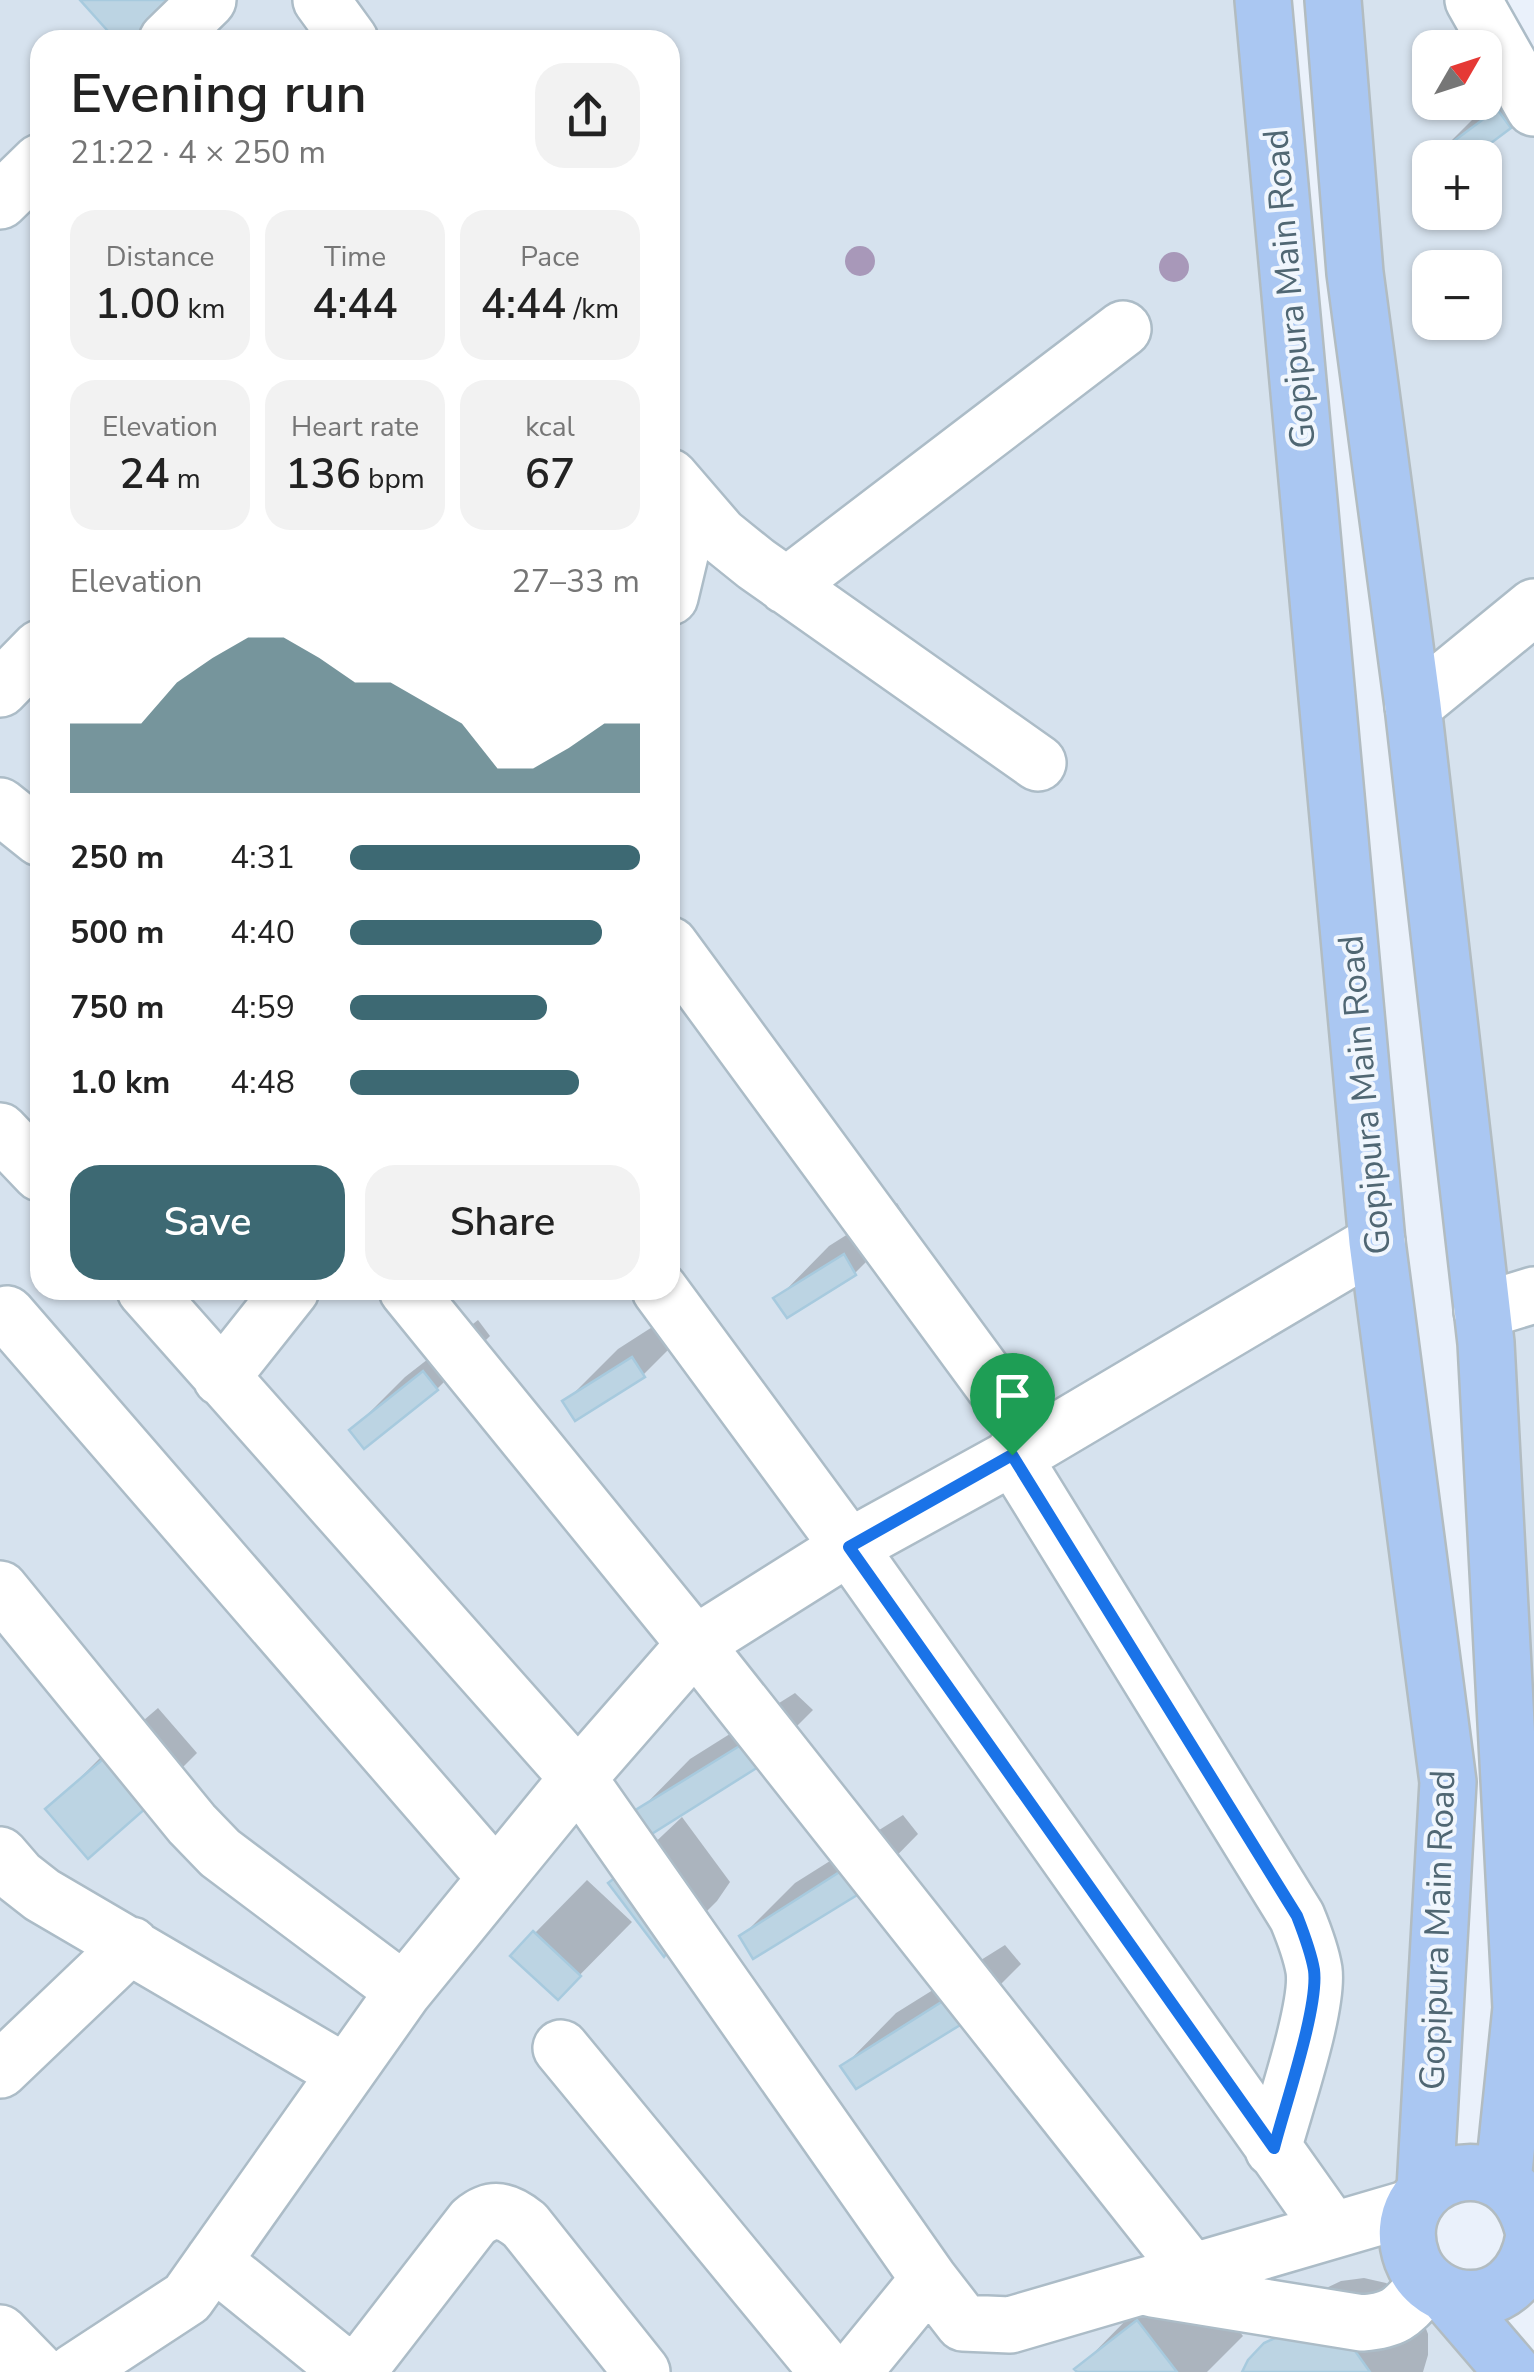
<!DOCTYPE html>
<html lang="en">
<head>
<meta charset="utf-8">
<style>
  body { margin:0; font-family:"Nunito Sans",sans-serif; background:#f2f2f2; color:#222; height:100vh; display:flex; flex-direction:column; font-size:38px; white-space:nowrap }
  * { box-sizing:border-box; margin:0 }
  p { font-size:32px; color:#767676 }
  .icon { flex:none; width:55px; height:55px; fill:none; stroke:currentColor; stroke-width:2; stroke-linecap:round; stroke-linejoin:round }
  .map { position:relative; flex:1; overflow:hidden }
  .details { position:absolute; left:30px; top:30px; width:650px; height:1270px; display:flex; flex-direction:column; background:#fff; border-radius:30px; box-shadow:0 2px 8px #0004 }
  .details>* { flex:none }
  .needle { width:65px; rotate:51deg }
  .tools { position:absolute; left:1412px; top:30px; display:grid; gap:20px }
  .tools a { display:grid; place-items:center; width:90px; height:90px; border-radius:20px; background:#fff; box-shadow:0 2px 8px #0004; font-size:50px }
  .pin { position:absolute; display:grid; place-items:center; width:85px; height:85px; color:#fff; margin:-102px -42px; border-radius:50% 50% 50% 0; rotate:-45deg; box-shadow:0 0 10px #0007 }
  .pin .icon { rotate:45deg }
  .round { display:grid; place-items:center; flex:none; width:105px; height:105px; border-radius:30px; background:#f2f2f2 }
  .summary { display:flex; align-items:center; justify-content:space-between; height:170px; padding:0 40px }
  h1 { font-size:55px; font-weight:600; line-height:75px }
  .stats { display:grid; grid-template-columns:repeat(3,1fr); gap:15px; height:170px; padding:10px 40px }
  .stats div { display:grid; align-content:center; border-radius:25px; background:#f2f2f2; text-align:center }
  .stats b { font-size:42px; font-weight:600 }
  .stats small { font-size:28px; font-weight:400 }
  .stats p { font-size:28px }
  .chart { height:280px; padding:20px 40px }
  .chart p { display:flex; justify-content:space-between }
  .chart svg { width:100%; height:180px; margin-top:10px; fill:#3d6973; opacity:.7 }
  .action { display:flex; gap:20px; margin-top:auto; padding:20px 40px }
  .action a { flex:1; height:115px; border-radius:30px; background:#3d6973; color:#fff; font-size:40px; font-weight:600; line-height:115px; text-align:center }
  .action a+a { background:#f2f2f2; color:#222 }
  ul { padding:0 40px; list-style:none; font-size:32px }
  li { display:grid; grid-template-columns:160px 120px 1fr; align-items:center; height:75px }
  li i { height:25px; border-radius:12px; background:#3d6973 }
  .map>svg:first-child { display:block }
</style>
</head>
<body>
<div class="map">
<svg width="1534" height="2372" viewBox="0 0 1534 2372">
  <rect width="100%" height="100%" fill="#eaf1fb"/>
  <!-- residential -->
  <path fill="#d6e2ee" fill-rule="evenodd" d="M0,0H1247L1441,1784L1415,2184L1014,2301H975L161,1290H670V40H40V1158L0,1116Z
    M1347,0H1462L1534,126V2196L1531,2191V2010ZM1430,48H1485V102H1430ZM1430,158H1485V212H1430ZM1430,268H1485V322H1430Z
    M0,1143L40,1185V1290H133L551,1785L906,2281L837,2372H0Z
    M1389,2232L1487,2372H880L926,2310L962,2345Z"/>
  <!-- shadow -->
  <path fill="#0003" d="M1534,71V101L1510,126L1466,158H1434L1484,108Z
    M897,1203L908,1220L855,1273L787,1315L777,1299L829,1246Z
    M685,1306L696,1322L643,1375L565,1402L618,1349Z
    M478,1320L490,1336L437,1389L352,1430L405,1377Z
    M795,1693L813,1710L761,1762L638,1812L690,1759Z
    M158,1708L197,1753L144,1806L48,1810L101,1757Z
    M903,1815L918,1834L866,1887L742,1936L795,1883Z
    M682,1817L730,1882L717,1901L664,1954L612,1883Z
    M587,1880L632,1922L558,1997L535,1933Z
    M1005,1945L1021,1964L968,2017L844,2066L896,2013Z
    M1191,2269L1243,2336L1207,2372H1080L1078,2369L1130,2316Z
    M1364,2278L1386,2283L1406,2295L1420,2313L1428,2334V2355L1423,2372H1245L1250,2362L1320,2291L1341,2281Z"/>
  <!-- building -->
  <path fill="#bcd4e3" stroke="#a7cade" stroke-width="2.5" d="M80,0H181L135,40H116Z
    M1497,109L1511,128L1471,158H1431Z
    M844,1254L856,1275L787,1318L773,1298Z
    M632,1357L645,1377L575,1421L562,1401Z
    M423,1371L438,1390L364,1449L349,1430Z
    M741,1745L763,1764L650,1835L634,1811Z
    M103,1759L146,1808L88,1859L45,1809Z
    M849,1866L867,1889L753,1959L739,1936Z
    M628,1868L679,1936L664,1957L608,1883Z
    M533,1931L581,1976L558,2000L510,1956Z
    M951,1996L970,2019L856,2089L840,2066Z
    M1137,2320L1177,2372H1077L1074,2369Z
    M1286,2333L1353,2348L1370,2372H1242L1248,2360L1264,2343Z"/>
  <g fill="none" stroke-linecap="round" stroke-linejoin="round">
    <defs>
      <path id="minor" d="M321,0L350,40
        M1473,0L1534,108
        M167,40L208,0
        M0,201L40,162
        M670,477L720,535L756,564L1038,763
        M786,586L1123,329
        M670,597L692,505
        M0,689L40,648
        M1413,706L1534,607
        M0,806L40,838
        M670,945L1036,1444
        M0,1131L40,1173
        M145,1290L578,1778L929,2279L963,2323L1010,2325L1413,2207
        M407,1290L695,1644L1191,2271
        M660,1290L849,1547L1332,2230
        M1482,1311L1534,1295
        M7,1314L496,1878
        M221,1378L291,1290
        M1012,1455L1297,1917C1304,1934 1311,1952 1314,1970C1319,2007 1284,2108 1273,2149
        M0,1589L192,1824L220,1853L404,1991
        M0,1855L19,1877L42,1895L346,2073
        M561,2048L828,2372
        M0,2070L131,1945
        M213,2261L350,2372
        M1153,2289L1362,2323C1400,2320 1403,2310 1428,2283
        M0,2333L38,2372
        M74,2372L187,2298L404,1991L578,1778L695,1644L849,1547L1036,1444L1377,1242
        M357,2372L473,2222C492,2206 507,2210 525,2225L642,2372
        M853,2372L929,2279"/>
      <path id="major" d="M1263,0L1377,1242L1448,1782L1425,2189
        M1333,0L1355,273L1413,706L1486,1343L1521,2008L1503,2181
        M1534,2234C1512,2128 1381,2174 1412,2259C1419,2278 1436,2292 1456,2297C1499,2306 1528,2276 1534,2235
        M1446,2294L1513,2372"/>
    </defs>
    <!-- minor casing -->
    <use href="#minor" stroke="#acbcc7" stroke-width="60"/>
    <!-- major casing -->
    <use href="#major" stroke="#b2bcc1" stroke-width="60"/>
    <!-- minor -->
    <use href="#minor" stroke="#fff" stroke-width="55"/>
    <!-- major -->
    <use href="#major" stroke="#aac7f2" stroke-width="55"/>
  </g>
  <!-- trees -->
  <g fill="#a898b9">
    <circle cx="860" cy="261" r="15"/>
    <circle cx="1174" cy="267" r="15"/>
  </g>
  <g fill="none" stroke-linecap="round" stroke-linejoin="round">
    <defs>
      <path id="route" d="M1012,1455L1297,1916C1304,1934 1311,1952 1314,1970C1319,2007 1284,2108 1274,2148L849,1547Z"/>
    </defs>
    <!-- route casing -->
    <use href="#route" stroke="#fff" stroke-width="20"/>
    <!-- route -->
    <use href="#route" stroke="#1a73e8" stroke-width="12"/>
  </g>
  <g text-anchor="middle" stroke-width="8" stroke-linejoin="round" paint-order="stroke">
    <!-- street labels -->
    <g font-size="35" fill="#506773" stroke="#f0f6fd">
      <text transform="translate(1289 289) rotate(-95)" y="12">Gopipura Main Road</text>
      <text transform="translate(1364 1095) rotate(-95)" y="12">Gopipura Main Road</text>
      <text transform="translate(1437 1930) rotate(-88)" y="12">Gopipura Main Road</text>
    </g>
  </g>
</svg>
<div class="tools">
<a><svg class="needle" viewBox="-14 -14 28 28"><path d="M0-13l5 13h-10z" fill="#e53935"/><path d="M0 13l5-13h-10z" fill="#767676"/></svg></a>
<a>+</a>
<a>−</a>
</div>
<div class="pin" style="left:1012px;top:1455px;background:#1e9e55"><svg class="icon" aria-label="arrive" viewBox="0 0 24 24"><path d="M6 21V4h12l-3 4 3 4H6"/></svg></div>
<section class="details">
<div class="summary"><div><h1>Evening run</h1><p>21:22 · 4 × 250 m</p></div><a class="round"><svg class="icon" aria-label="share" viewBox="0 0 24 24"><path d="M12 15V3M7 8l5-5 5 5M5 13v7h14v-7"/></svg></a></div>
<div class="stats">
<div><p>Distance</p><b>1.00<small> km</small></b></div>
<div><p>Time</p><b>4:44</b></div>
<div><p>Pace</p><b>4:44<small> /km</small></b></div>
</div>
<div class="stats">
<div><p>Elevation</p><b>24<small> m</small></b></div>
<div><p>Heart rate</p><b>136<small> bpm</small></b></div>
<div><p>kcal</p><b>67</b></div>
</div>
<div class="chart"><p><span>Elevation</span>27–33 m</p>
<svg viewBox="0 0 160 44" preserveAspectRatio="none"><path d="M0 44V27L10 27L20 27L30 17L40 11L50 6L60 6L70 11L80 17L90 17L100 22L110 27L120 38L130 38L140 33L150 27L160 27V44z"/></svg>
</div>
<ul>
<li><b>250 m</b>4:31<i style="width:100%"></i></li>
<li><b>500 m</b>4:40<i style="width:87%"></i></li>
<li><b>750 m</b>4:59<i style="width:68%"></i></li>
<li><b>1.0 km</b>4:48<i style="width:79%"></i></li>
</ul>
<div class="action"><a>Save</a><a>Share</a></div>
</section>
</div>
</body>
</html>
